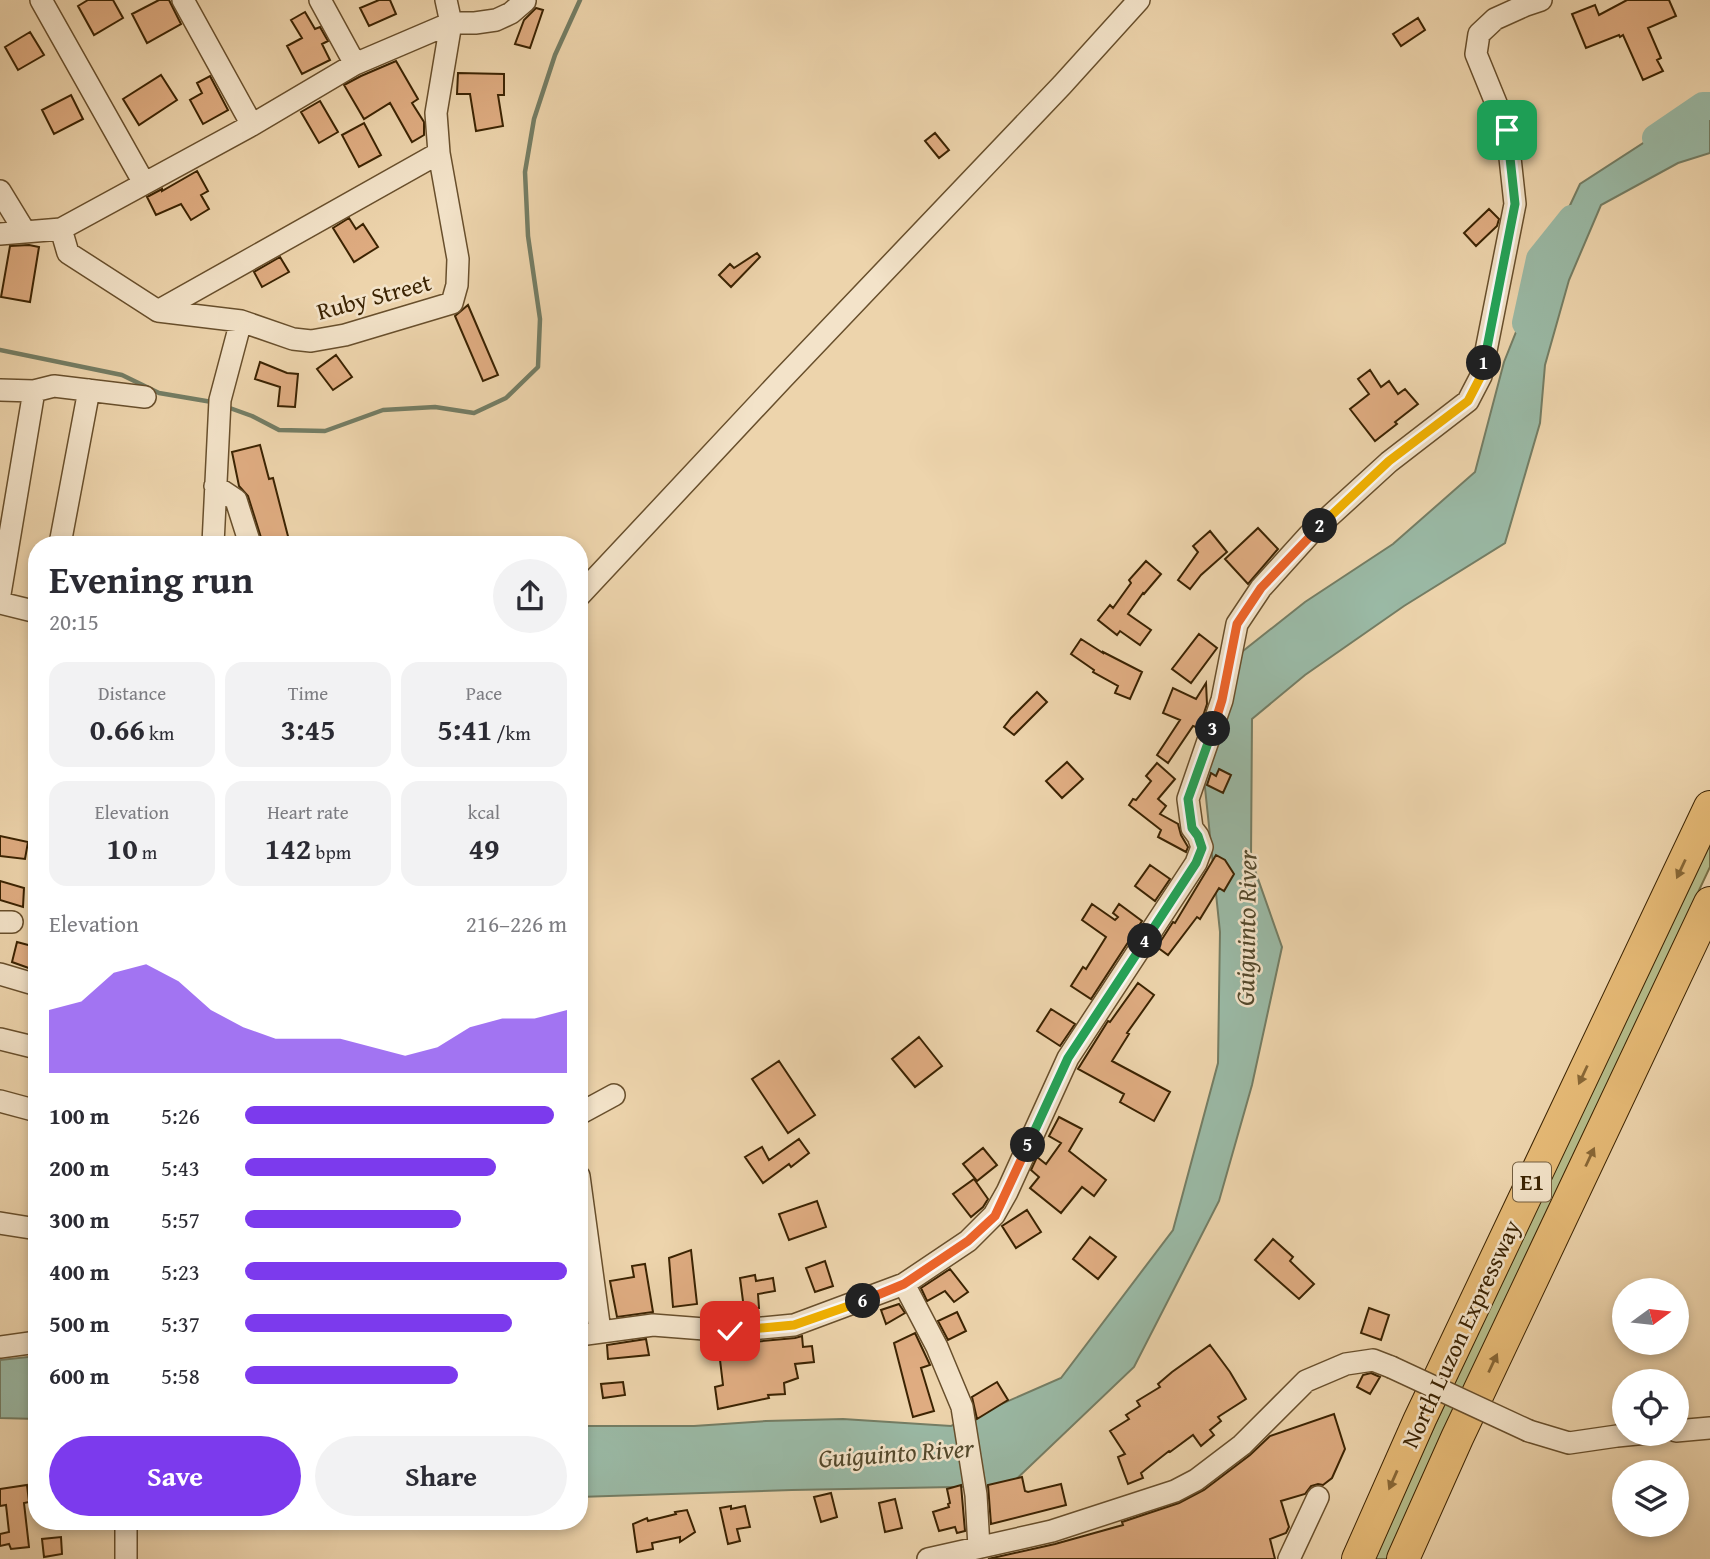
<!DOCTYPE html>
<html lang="en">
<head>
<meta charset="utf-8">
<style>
  body { margin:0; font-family:"Gentium Book Plus",serif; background:#f2f2f3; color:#2b2b33; height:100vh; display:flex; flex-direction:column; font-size:26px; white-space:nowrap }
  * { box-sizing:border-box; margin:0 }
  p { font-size:23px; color:#7c7c81 }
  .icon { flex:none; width:38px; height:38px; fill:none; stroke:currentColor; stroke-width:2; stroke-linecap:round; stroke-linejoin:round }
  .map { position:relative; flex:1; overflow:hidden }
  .details { position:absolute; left:28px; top:536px; width:560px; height:994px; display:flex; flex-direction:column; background:#fff; border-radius:28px; box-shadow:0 4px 10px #0003 }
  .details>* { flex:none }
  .needle { width:46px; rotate:75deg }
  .controls { position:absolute; left:1612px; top:1278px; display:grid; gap:14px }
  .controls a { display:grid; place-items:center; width:77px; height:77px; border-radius:50%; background:#fff; box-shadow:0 4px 10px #0003; font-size:35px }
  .pin { position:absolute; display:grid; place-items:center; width:60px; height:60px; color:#fff; margin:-30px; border-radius:14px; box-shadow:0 4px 10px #0006 }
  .km { position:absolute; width:35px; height:35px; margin:-18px; border-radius:50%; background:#222; color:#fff; font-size:19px; line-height:35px; text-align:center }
  .round { display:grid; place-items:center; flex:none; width:74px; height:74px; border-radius:37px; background:#f2f2f3 }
  .headline { display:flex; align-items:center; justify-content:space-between; height:119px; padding:0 21px }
  h1 { font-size:38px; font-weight:700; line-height:52px }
  .stats { display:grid; grid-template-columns:repeat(3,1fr); gap:10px; height:119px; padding:7px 21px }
  .stats div { display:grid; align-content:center; border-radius:18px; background:#f2f2f3; text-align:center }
  .stats b { font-size:30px; font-weight:700 }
  .stats small { font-size:19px; font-weight:400 }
  .stats p { font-size:19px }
  .chart { height:196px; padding:14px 21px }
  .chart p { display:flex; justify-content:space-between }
  .chart svg { width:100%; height:126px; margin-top:7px; fill:#7c3aed; opacity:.7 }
  .action { display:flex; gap:14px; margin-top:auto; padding:14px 21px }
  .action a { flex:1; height:80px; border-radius:42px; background:#7c3aed; color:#fff; font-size:28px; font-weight:700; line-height:80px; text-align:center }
  .action a+a { background:#f2f2f3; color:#2b2b33 }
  ul { padding:0 21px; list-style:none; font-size:23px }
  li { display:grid; grid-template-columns:112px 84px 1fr; align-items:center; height:52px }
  li i { height:18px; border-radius:9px; background:#7c3aed }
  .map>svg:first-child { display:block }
</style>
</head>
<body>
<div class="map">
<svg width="1710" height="1559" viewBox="0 0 1710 1559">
  <rect width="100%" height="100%" fill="#edd4ac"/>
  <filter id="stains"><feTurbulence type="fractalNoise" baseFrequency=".00286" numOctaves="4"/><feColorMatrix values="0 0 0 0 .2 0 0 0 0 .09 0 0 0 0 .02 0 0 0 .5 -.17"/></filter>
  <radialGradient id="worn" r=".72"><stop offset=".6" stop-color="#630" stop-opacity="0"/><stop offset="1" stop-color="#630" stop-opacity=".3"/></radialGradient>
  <!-- green -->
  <path fill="#b6bd8b" stroke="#787046" stroke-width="2" d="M1710,837V867L1495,1323L1387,1559H1372Z"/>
  <!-- water -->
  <path fill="#9ab9a5" stroke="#747d64" stroke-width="2" d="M1710,111V153L1678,163L1601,205L1569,280L1545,365L1540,423L1505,543L1404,606L1305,675L1252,719L1251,859L1282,947L1252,1085L1219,1201L1134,1367L1009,1486L792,1490L579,1497V1426H694L766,1421L843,1419L951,1426L1061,1378L1173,1230L1218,1063L1220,932L1204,778L1219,670L1305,602L1393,544L1475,472L1504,362L1548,252L1580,184L1685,116Z
    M37,1356V1419L0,1418V1360Z"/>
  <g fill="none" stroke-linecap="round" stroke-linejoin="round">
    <!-- stream -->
    <path stroke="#747d64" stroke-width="4.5" d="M0,350L122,375L159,393L212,402
      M227,407L252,416L279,430L325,431L383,410L435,407L474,413L506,398L538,367L540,319L528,236L525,172L534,119L555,55L580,0"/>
    <!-- river -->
    <path stroke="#9ab9a5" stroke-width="28" d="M1656,138L1703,106H1710
      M1526,323L1540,259L1572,219"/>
  </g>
  <!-- building -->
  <path fill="#dfac81" stroke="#3b2302" stroke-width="2" d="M88,0H113L123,18L94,35L78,6Z
    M159,0H169L181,24L147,43L132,14Z
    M379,0H390L396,14L369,26L360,8Z
    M1627,0H1669L1676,16L1648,28L1661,58L1657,60L1663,71L1643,80L1623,35L1620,37L1619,35L1586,48L1572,14L1595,5L1599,15Z
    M536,8L543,10L530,48L515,44L524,20Z
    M305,12L315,29L320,27L328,41L322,44L330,60L302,74L287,46L302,38L291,20Z
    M1418,18L1425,30L1401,46L1393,34Z
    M30,32L44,55L18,70L5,47Z
    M396,61L418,99L412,103L424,122V135L412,142L390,103L364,119L344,85L361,76Z
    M458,73L504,74V95H498L503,126L476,131L470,94H457Z
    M161,75L177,100L139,125L123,99Z
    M210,76L228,110L203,124L190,100L202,93L197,83Z
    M71,95L83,119L54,134L42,110Z
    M320,101L338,132L319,143L301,112Z
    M364,123L381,155L359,167L342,135Z
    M935,133L949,150L939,158L925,141Z
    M197,171L208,191L201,195L209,209L191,220L181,204L156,215L147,197L162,189V191Z
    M1489,209L1499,219L1497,226L1476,246L1464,233Z
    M349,218L356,229L363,224L378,247L354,262L333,228Z
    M29,245L39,247L30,302L1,297L10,246Z
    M757,253L760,257L731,287L719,275L730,264L734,268Z
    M280,257L289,272L262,287L254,272Z
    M468,305L498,375L483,381L455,316Z
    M336,355L352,377L333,390L317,369Z
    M260,362L287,373L298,374L295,407L278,406L280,387L255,379Z
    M1370,370L1381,387L1389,381L1398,394L1405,389L1418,404L1395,422L1397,424L1375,441L1350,409L1369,394L1358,379Z
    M260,445L269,479L273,478L290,544H263L248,496L239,486L232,452Z
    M1258,528L1278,549L1248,584L1225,559Z
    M1210,531L1227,552L1201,575L1190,589L1178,580L1198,552L1193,546Z
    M1146,561L1161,574L1144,594L1143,593L1128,614L1151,630L1140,645L1120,631L1117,635L1098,620L1110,605L1113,608L1131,583L1129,580Z
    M1199,634L1217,648L1191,683L1172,669Z
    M1081,639L1103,653V652L1142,672L1130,699L1115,693L1118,686L1093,672L1094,670L1071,654Z
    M1206,683L1207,704L1199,728L1193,726L1168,763L1157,755L1180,720L1163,713L1173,688L1196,699Z
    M1037,692L1047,702L1014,735L1004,727L1011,718Z
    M1067,762L1083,779L1062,798L1046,781Z
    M1157,763L1175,779L1158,799L1166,806L1160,814L1178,824L1181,835L1188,847L1186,852L1158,837L1161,830L1129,805L1133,799L1136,800L1151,781L1146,776Z
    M1219,769L1231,775L1223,793L1207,785L1211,773L1216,776Z
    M0,836L28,842L25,859L0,856Z
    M1216,855L1225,860L1234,874L1224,891L1219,888L1200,919L1197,917L1168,955L1157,947L1173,922L1175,923Z
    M1150,865L1170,879L1155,901L1135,886Z
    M0,881L24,888L23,907L0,900Z
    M1092,904L1115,920L1118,917L1113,913L1119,904L1142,921L1091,999L1071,986L1083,967L1086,969L1106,937L1082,920Z
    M17,942L32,946L33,943L37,944V971L12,962Z
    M1138,983L1154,995L1127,1033L1129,1034L1112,1061L1170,1092L1154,1121L1120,1102L1124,1094L1078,1069L1108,1021L1110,1022Z
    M1051,1009L1075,1024L1060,1046L1037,1031Z
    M919,1037L942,1066L915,1087L892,1059Z
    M779,1061L815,1115L788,1133L752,1079Z
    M1059,1117L1082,1129L1069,1151L1106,1180L1094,1196L1082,1187L1061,1213L1030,1188L1039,1177L1031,1170L1037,1157L1046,1164L1061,1143L1049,1136Z
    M799,1139L809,1153L791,1167L789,1164L763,1183L745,1157L762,1147L769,1160Z
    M983,1148L997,1165L977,1181L963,1164Z
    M974,1179L988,1199L983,1207L971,1217L953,1194Z
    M817,1201L826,1227L789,1240L779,1214Z
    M1027,1210L1041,1232L1016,1248L1002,1226Z
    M1090,1237L1116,1257L1098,1279L1073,1259Z
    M1273,1239L1293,1257L1290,1261L1314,1284L1299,1299L1255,1260Z
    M691,1250L697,1304L673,1307L669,1258Z
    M825,1261L833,1286L815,1292L806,1268Z
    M645,1264L653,1312L617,1317L610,1281L634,1277L632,1266Z
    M950,1269L968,1292L954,1302L945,1291L927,1301L921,1288Z
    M755,1275L756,1281L773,1278L775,1291L758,1294L759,1308L744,1309L740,1278Z
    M899,1304L905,1313L886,1324L881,1310Z
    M1369,1308L1389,1315L1381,1340L1361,1333Z
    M957,1312L966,1331L948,1340L938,1321Z
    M915,1333L930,1365L921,1368L934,1411L913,1417L894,1343Z
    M802,1336L803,1347L812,1346L814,1362L795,1364L798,1378L784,1383L785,1394L768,1395L769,1398L718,1409L715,1387L723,1385L718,1343L731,1344L795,1338Z
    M646,1339L649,1355L608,1359L607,1345Z
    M1210,1345L1230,1372L1246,1399L1218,1417L1221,1421L1210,1430L1214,1435L1201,1446L1193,1435L1170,1452L1169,1451L1141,1473L1143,1478L1128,1484L1118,1457L1125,1454L1110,1431L1129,1419L1126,1415L1140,1406L1137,1401L1160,1387L1158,1384L1172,1372Z
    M1371,1373L1380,1377L1370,1394L1357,1387L1363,1375Z
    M623,1382L625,1395L603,1398L601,1384Z
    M997,1382L1008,1400L977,1419L972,1397Z
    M1334,1414L1345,1449L1332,1478L1323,1485L1318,1484L1311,1486L1305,1494L1281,1501L1289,1527L1286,1533L1270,1539L1275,1559H988L1055,1544L1123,1525L1122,1522L1179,1503L1204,1490L1250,1455L1270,1436Z
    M1022,1477L1025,1491L1028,1492L1061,1484L1066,1505L991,1524L988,1485Z
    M27,1485L29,1502L24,1503L29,1547L11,1549L9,1544L0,1546V1534L9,1532L6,1505L0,1506V1489Z
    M961,1485L965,1531L957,1533L955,1527L939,1531L933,1512L949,1507L948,1504L950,1503L947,1489Z
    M831,1493L837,1517L821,1522L814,1497Z
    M895,1499L902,1528L885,1532L879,1503Z
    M731,1506V1509L745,1506L750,1527L737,1529L740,1541L728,1544L720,1508Z
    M687,1510L695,1532L680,1542V1537L652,1543L653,1549L637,1552L633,1524L647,1518L648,1521L676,1514L675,1512Z
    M61,1537L62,1554L44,1557L42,1539Z"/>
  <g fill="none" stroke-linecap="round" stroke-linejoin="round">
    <defs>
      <path id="minor" d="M41,0L144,183
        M183,0L252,125
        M320,0L355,64
        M0,191L25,232
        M61,229L68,253L158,311L241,321L293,339L311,341L345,335L452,303L457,285L458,259L439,153L436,113L451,23L446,0
        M0,234L61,229L252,125L355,64L451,23H475L496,20L511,13L525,1
        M158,311L439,153
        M0,390L34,391L54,386L145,397
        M215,486L236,500L250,544
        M60,544L89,390
        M213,544L220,400L241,321
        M0,594L34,391
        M579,596L782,379L1062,85L1139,0
        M0,603L37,612
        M0,922H12
        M0,974L37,985
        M0,1039L37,1048
        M0,1101L37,1111
        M579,1114L614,1095
        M579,1176L600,1331
        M0,1223L37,1229
        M904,1284L968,1241L994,1215L1007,1192L1068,1058L1196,863L1202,847L1198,836L1192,828L1188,799L1222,700L1237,624L1261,588L1309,535L1389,462L1468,401L1481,376L1515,204L1507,130L1476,54L1479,34L1495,19L1526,5L1541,0
        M579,1335L653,1325L730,1331L794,1325L904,1284L937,1347L962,1407L976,1495L979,1547
        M0,1347L37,1342
        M1529,1431L1569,1443L1617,1436L1647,1433
        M1676,1431L1710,1428
        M126,1521V1559
        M928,1559L1052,1531L1175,1491L1196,1480L1242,1445L1306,1381L1346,1364L1373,1360L1391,1367
        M1289,1559L1318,1497"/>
      <path id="highway" d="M1358,1559L1420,1419L1710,807
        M1403,1559L1457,1438L1710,903"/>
    </defs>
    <!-- minor casing -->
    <use href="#minor" stroke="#684f2c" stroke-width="24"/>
    <!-- highway casing -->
    <use href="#highway" stroke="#3b2302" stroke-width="34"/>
    <!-- minor -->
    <use href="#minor" stroke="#f3e3c9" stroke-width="21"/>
    <!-- highway -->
    <use href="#highway" stroke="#e6ba76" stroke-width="32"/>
    <defs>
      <path id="minor-bridge" d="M1391,1367L1529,1431"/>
    </defs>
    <!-- minor-bridge casing -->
    <use href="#minor-bridge" stroke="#684f2c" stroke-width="24" stroke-linecap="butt"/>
    <!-- minor-bridge -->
    <use href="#minor-bridge" stroke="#f3e3c9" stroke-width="21"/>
  </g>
  <!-- one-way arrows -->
  <defs><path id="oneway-solid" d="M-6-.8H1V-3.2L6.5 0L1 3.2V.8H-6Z" transform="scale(1.75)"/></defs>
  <g fill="#886736">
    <use href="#oneway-solid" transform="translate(1681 869) rotate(115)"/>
    <use href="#oneway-solid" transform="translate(1583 1075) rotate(115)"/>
    <use href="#oneway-solid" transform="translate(1590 1157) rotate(-65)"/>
    <use href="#oneway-solid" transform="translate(1493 1363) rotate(-65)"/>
    <use href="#oneway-solid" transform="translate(1393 1480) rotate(114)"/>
  </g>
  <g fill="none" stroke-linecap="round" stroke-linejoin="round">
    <defs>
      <path id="split-1" d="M1484,363L1515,204L1507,130"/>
      <path id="split-2" d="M1320,526L1389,461L1468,401L1481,376L1484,363"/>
      <path id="split-3" d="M1213,729L1222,700L1237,624L1261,588L1320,526"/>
      <path id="split-4" d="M1145,941L1196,863L1202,848L1198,836L1192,828L1188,799L1213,729"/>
      <path id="split-5" d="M1028,1145L1068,1058L1145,941"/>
      <path id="split-6" d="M863,1301L904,1284L968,1241L995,1216L1028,1145"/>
      <path id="split-7" d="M730,1331L794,1325L863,1301"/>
    </defs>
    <!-- split-1 casing -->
    <use href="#split-1" stroke="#fff" stroke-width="14"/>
    <!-- split-2 casing -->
    <use href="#split-2" stroke="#fff" stroke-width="14"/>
    <!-- split-3 casing -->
    <use href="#split-3" stroke="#fff" stroke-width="14"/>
    <!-- split-4 casing -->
    <use href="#split-4" stroke="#fff" stroke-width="14"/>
    <!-- split-5 casing -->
    <use href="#split-5" stroke="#fff" stroke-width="14"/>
    <!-- split-6 casing -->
    <use href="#split-6" stroke="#fff" stroke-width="14"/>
    <!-- split-7 casing -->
    <use href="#split-7" stroke="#fff" stroke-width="14"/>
    <!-- split-1 -->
    <use href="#split-1" stroke="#22a559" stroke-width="9"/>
    <!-- split-2 -->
    <use href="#split-2" stroke="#f5b400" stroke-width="9"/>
    <!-- split-3 -->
    <use href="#split-3" stroke="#f0652b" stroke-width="9"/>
    <!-- split-4 -->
    <use href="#split-4" stroke="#22a559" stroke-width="9"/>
    <!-- split-5 -->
    <use href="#split-5" stroke="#22a559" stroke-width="9"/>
    <!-- split-6 -->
    <use href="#split-6" stroke="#f0652b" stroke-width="9"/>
    <!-- split-7 -->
    <use href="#split-7" stroke="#f5b400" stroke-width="9"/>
  </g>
  <g text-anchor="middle" stroke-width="5" stroke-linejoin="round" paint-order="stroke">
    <!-- shield labels -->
    <rect fill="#f3e3c9" stroke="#725d3e" stroke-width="2" x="1513" y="1162.5" width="38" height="39" rx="5"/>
    <g font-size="23" font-weight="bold" fill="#3b2302">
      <text x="1532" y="1190">E1</text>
    </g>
    <!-- street labels -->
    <g font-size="24" fill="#3b2302" stroke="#f3e3c9">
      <text transform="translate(374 297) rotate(-15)" y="8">Ruby Street</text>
      <text transform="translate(1461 1334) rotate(-65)" y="8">North Luzon Expressway</text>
    </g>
    <!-- water labels -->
    <g font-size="26" font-style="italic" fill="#53482b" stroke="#f3e3c9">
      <text transform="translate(1246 928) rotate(-89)" y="9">Guiguinto River</text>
      <text transform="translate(896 1453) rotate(-4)" y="9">Guiguinto River</text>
    </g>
  </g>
  <rect width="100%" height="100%" filter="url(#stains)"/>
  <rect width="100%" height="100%" fill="url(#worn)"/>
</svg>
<div class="controls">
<a><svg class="needle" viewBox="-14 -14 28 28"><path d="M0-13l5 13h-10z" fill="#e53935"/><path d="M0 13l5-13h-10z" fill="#7c7c81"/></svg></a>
<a><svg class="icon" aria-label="locate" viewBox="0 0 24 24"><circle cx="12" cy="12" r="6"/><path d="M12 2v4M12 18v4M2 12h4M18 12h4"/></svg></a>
<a><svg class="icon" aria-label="layers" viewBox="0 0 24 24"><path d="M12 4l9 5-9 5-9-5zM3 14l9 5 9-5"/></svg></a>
</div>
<div class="pin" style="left:1507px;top:130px;background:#1e9e55"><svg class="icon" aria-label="arrive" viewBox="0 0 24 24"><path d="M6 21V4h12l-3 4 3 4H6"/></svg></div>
<div class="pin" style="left:730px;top:1331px;background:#d93025"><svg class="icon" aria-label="check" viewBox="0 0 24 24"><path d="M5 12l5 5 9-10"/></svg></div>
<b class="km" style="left:1484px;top:363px">1</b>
<b class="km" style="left:1320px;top:526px">2</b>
<b class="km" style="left:1213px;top:729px">3</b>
<b class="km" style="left:1145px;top:941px">4</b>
<b class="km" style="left:1028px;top:1145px">5</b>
<b class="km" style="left:863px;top:1301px">6</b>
<section class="details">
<div class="headline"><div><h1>Evening run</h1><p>20:15</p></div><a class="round"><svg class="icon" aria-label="share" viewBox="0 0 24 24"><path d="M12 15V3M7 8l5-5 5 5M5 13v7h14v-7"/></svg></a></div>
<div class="stats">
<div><p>Distance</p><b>0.66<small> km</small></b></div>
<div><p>Time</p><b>3:45</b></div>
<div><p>Pace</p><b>5:41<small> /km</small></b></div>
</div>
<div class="stats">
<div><p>Elevation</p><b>10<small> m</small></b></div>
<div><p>Heart rate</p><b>142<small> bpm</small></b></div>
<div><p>kcal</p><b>49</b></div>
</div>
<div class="chart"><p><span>Elevation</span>216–226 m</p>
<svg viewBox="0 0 160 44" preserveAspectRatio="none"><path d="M0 44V22L10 19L20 9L30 6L40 12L50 22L60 28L70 32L80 32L90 32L100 35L110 38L120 35L130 28L140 25L150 25L160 22V44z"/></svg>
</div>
<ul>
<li><b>100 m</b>5:26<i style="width:96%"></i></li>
<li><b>200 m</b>5:43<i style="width:78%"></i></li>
<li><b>300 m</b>5:57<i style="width:67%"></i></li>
<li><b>400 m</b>5:23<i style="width:100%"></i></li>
<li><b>500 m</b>5:37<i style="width:83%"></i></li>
<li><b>600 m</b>5:58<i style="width:66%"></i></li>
</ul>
<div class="action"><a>Save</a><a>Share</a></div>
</section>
</div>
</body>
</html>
